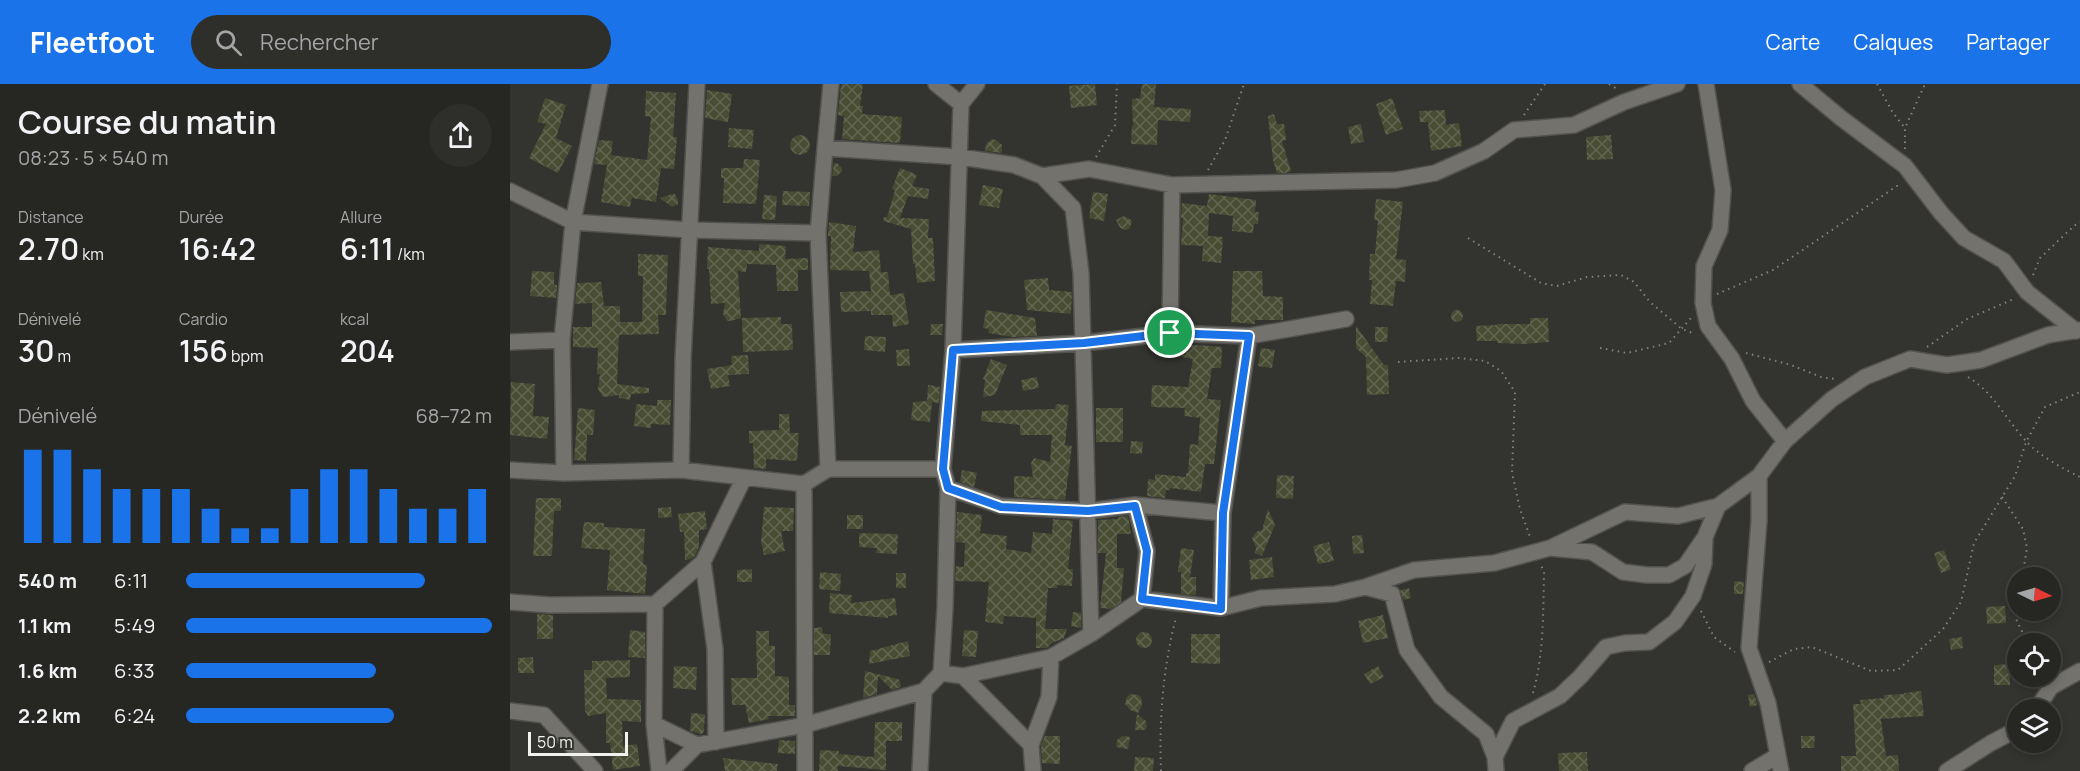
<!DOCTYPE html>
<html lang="fr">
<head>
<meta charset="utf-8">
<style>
  body { margin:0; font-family:Manrope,sans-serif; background:#2e2e2b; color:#f1f3f6; height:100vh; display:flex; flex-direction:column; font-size:22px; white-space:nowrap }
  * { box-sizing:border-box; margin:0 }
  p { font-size:20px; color:#a4a5a6 }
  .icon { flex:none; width:33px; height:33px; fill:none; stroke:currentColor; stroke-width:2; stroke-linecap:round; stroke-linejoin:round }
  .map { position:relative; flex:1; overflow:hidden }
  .details { display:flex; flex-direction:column; background:#262623; width:510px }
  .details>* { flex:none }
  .needle { width:39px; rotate:95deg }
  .buttons { position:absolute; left:1497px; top:483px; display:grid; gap:12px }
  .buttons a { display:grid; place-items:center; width:54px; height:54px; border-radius:50%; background:#262623; box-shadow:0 3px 9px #0003,0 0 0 2px #424341; font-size:30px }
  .scale { position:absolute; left:18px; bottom:15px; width:100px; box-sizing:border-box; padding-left:6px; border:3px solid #f1f1ee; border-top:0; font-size:16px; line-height:21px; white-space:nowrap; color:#f1f1ee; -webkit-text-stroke:4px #33332f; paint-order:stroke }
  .pin { position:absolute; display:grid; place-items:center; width:51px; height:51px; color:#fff; margin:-26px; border:3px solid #fff; border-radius:50%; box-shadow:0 2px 6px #0007 }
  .round { display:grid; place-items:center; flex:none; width:63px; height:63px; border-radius:32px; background:#2e2e2b }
  .overview { display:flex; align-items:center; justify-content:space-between; height:102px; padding:0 18px }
  h1 { font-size:33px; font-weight:600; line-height:45px }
  .metrics { display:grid; grid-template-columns:repeat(3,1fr); gap:9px; height:102px; padding:6px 18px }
  .metrics div { display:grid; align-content:center }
  .metrics b { font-size:30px; font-weight:600 }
  .metrics small { font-size:16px; font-weight:400 }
  .metrics p { font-size:16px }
  .chart { height:168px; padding:12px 18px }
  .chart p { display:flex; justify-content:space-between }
  .chart svg { width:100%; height:108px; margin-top:6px; stroke:#1a73e8; stroke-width:6 }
  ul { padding:0 18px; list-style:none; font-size:20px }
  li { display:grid; grid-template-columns:96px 72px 1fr; align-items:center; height:45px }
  li i { height:15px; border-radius:8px; background:#1a73e8 }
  header { display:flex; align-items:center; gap:36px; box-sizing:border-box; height:84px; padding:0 30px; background:#1a73e8; color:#fff }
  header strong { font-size:28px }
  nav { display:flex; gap:33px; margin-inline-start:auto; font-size:21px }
  .search { width:420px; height:54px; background:#2e2e2b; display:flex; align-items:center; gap:15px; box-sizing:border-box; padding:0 21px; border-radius:33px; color:#a4a5a6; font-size:22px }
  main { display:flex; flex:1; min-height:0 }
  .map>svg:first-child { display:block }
</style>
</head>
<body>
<header>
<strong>Fleetfoot</strong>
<div class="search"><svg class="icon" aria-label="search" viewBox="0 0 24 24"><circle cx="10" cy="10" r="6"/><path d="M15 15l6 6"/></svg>Rechercher</div>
<nav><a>Carte</a><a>Calques</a><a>Partager</a></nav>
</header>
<main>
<section class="details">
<div class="overview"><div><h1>Course du matin</h1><p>08:23 · 5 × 540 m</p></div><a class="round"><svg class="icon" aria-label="share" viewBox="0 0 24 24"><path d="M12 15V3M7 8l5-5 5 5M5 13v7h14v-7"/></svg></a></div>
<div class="metrics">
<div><p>Distance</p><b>2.70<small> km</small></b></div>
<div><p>Durée</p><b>16:42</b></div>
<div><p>Allure</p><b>6:11<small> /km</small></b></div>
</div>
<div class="metrics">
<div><p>Dénivelé</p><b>30<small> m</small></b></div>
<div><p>Cardio</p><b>156<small> bpm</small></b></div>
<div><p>kcal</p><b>204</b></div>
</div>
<div class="chart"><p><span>Dénivelé</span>68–72 m</p>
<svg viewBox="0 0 160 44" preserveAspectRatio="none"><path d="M5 44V6M15 44V6M25 44V14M35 44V22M45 44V22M55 44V22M65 44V30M75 44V38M85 44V38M95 44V22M105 44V14M115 44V14M125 44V22M135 44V30M145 44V30M155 44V22"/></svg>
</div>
<ul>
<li><b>540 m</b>6:11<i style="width:78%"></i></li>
<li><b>1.1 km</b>5:49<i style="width:100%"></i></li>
<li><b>1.6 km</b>6:33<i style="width:62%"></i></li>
<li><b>2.2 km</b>6:24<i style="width:68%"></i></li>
</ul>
</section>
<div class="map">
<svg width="1570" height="687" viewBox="0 0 1570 687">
  <defs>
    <pattern id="building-cross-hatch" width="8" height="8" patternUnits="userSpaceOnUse" patternTransform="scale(1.5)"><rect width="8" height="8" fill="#474c33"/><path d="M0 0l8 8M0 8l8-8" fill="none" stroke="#626651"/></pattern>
  </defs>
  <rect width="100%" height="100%" fill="#33332f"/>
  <!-- building -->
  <path fill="url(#building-cross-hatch)" d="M331,0H353L350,22H353L352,30L392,33L390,59L332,55L334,32L328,31Z
    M585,0L587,21L561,24L559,2Z
    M632,0H646L644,23L681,25L680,38L648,36L647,61L621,60L622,42H623L622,15L630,14Z
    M197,6L222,10L218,38L195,34Z
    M136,7L166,9L163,53H167L164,85L151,84L146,118L122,114L120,123L91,118L97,81L84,80L89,56L103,57L101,71L137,76L141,33L135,32Z
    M35,14L56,21L46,54L62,62L48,89L19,74L36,40L27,38Z
    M882,14L893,45L876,51L866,20Z
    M935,26L936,41L949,39L952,62L921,67L918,38H910L909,27Z
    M764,30L767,40H774L776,56L772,57L781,87L776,89H767L763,76L758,32Z
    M851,40L854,58L841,60L838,43Z
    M219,44L244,46L242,65L218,63Z
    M280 61a10 10 0 1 1 20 0a10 10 0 1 1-20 0Z
    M1101,51L1103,75L1077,76L1076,53Z
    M482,55L486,56L492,61V69L475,67L476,60Z
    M234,75L250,76L246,120L213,119L214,94H211V84H233Z
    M324,79H327L332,84V87L327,92H322Z
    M390,84L407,91L402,102L419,105L418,115L398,112L390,134L419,135L418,154H423L425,197L407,199L405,180H403L401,145L373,137L374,133H377L385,106L382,105Z
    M473,101L493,105L489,124L469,121Z
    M273,107L300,108L299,122L272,121Z
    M583,108L598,110L594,137L579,134Z
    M162,110H165L168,116V120L162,123L150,114Z
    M699,110L746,116L745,128H749L748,140H744L743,149L722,147L723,132L699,129L698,152L713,153L711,179L692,177L693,162L671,161L673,134H671L672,119L697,122Z
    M254,111L267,112L265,136L252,135Z
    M866,115L893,118L886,175L896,176L895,198L886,197L883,222L860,220L862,196H859L860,170H865L868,137L864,136Z
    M614,132L620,135L622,138L619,145L616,146L610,144L606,136Z
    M319,138L346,142L343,168L369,166L371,188H378L380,211L394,209L399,240L383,243L382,231H361V227L331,228L330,208L361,207L359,187L320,186L321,152H318Z
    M249,160L276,162L275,175L298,174V186H288V207H267L266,181L237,180L236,188L228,187L231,234L221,237H217L213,230L215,219L201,220L199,185H197L198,163L249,167Z
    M128,170L158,171L156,231H148L149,250L109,251L107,300L139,304V309L121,310L120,316L109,314V311L93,313L88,305L90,290H87L88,264L63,263V243H82V219L65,220L67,199L91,198L94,222H110V238H132L133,192H128Z
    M22,187L44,188V201H47L46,214L20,212Z
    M723,187H752L753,212L773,213V236H745V240L721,238Z
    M538,194L539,206L562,208L561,230L517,226L514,196Z
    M941 232a6 6 0 1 1 12 0a6 6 0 1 1-12 0Z
    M476,226L525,234L527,252L502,253L478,249L479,245L473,244Z
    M271,233V240H282L283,266L233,268L232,234Z
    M1020,234H1038L1039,258L1014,260L987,259V257H967L966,242L987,241V240H1020Z
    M421,240H433L432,251H420Z
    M846,242L874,281H878L879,310L857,311L856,273L846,264Z
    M865,243H878L877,258H865Z
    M355,252L376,253L375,268L354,266Z
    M672,260L712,263L711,284H702L697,315L711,316L704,380H695L691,408L660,404V406H656L655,414L637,412L638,395L645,396V390L676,393V389H678L680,360L688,361L690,334L674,332L675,324L641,323L642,301L678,303L683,275L671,273Z
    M751,264L765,266L762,284L748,282Z
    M399,265L400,282H387L386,266Z
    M238,271L239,290L218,291L220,302L201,305L197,285L222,281L221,272Z
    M481,275L497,281L485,311L473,313L475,296L473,295Z
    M527,293L529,304L513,307L511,296Z
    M1,298L25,300L23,332L39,333L37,355L0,351Z
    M418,301L430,303L429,319L422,318L420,338L401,336L403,318L417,317Z
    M147,316H161L160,341L141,340V344L124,342L126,320L147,322Z
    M546,320L559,321L555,361L562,362L555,416L504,413V392L523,393L521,379L524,374L540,378L542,351H510V341L471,337L472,327L545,325Z
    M68,324L85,326L83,351H77L76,377L64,376Z
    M586,324H613V358H586Z
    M269,330H279L280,349H289L287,377L256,375V385L244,384L243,359H239V347L269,346Z
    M621,357L633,358L632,370L620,369Z
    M452,386L467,389L464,403L450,398Z
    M767,391L784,392L783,415L766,414Z
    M26,414H51V427H44L42,472H23Z
    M161,423L162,433L148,434V424Z
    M254,423L284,424L283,447H271L275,467L254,471L251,458Z
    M758,425L765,441L752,472L745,469L746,464L742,454L746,448L752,446Z
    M195,427L197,445L189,446V463L185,472L181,475L175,476L174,448H170L168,430Z
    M447,428L472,431L470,449L497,452L496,465L521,469L523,448L542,450L543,435L563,437L558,485H563L562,502L547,501V504H538L535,545H557L554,554L542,559L537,564H526V534L494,532L493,540L475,538L479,498L445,497L446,482L454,483L455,459L446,458Z
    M337,431H353V445H337Z
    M618,432L621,450H607V484H614L611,518L601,525L590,524L596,469H588V436L608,435V433Z
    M74,438L94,439V443L135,445L133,480L137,481L135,510L97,506L100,466L71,464Z
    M349,449L388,450L387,470L366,469L367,464L349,463Z
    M852,451L854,469L843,470L842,452Z
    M819,458L824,477L808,480L803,462Z
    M671,464L684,466L680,493H686V511L671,510V488H668Z
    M1434,466L1441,485L1431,489L1424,469Z
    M762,473L764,493L741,496L739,476Z
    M242,485V498H227V486Z
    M310,488L331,490L330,507L309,505Z
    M386,489H396V504H386Z
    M1224,497L1234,498L1233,510H1224Z
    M899,504L901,514L894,516L890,506Z
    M320,509L342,511L341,519L385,514L387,531L378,532V534L319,529Z
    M1495,522L1496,539L1477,540L1476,523Z
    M563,528L571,529V544L561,542Z
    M27,530L43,531V555H27Z
    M873,531L878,554L853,559L848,537Z
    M312,543L313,550H321L320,571H304V544Z
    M120,546L135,548V574L118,573Z
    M454,546L468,547L466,573L452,572Z
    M246,547H259V562H265V592L279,593V621H285V632H258L259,635L239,639L235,621H222L221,594H247Z
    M626 556a8 8 0 1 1 16 0a8 8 0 1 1-16 0Z
    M681,550H710V580L681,579Z
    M1452,553L1453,564L1441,566L1439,555Z
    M398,557L400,572L359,580L360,567Z
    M23,573L24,589H8V574Z
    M120,576V593L96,594L97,615L131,616V638L112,637L113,662L127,660L130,682L103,686L100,659H96V629L78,632L75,627L74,586H82V577Z
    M1500,580V601H1484V581Z
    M164,582L187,583L186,606L163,604Z
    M868,582L874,593L860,600L854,590Z
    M355,587L388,595L390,597L391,603L382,606L368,592L367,610L353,614Z
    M1411,607L1414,632L1371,635L1376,672L1388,671L1389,687H1331V672H1346L1343,620H1351L1350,616L1374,614V611L1394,610V609Z
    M620,610L628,611L631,613L632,621L628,629L620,626L615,620L617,613Z
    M1244,610L1248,621L1240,623L1238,611Z
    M181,629L195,630L194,647L192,650L180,647Z
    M627,630L636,637L637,643L635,646H625Z
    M365,638H392V657H376V686L328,682V687H309L310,666L329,667V670L364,673Z
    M535,652H550V680L532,679L531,661Z
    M612,652L620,653L618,665L606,663L607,656Z
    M1291,652H1305L1304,664H1291Z
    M269,656L285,657V670L268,669Z
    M1077,668L1078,687H1049L1048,669Z
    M625,673L644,674L643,687H624Z
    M213,674L268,680L267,687H215Z"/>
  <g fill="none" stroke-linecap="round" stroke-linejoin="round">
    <defs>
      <path id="minor" d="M426,0L451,20
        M1196,0L1213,106L1210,146L1194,182L1193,219L1198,242L1222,275L1243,317L1275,357
        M1290,0L1331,34L1395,82L1431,129L1454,154L1494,177L1517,208L1566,247
        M315,64L321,0
        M532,92L563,124L571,189L581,550
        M662,101L886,96L925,89L974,67L1004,46L1064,41L1114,18L1167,0
        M0,107L63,138L90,0
        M0,258L52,256
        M443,266L574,259L660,249L739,252L836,235
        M318,385L308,149L315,64L450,73L504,81L532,92L579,85L662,101L660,249
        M0,386L54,389L171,386L294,400L318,385H433L443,266L451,20L467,0
        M171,386L173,275L187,0
        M54,389L52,256L63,138L180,146L308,149
        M1249,392V437L1239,564L1258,619L1271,687
        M294,400L295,687
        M438,404L491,422L578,427L625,421L713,429
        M1040,464L1082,468L1113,488L1137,491H1159L1175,482L1195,453
        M193,478L205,565L206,658
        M855,503L904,486L984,479L1040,464L1115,428L1168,432L1208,422
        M632,515L711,524L751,514L825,510L855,503L882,510L897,566L931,613L976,650L985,673
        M0,518L40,521L145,520
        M711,524L713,429L739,252
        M431,589L453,592L541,573L581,550L632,515L637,467L625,421
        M453,592L521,661
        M1526,626L1541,603L1570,587
        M0,627L34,631L85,687
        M144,640L187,661
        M149,687L144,640L145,520L193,478L234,394
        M161,687L187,661L295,641L414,607L431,589L435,524L438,404L433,385
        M410,687L414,607
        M523,687L521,661L539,613L541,573
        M986,687L985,673L1003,637L1050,612L1071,592L1096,563L1115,559L1139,558L1165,538L1183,512L1194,480L1195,453L1208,422L1249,392L1275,357L1322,315L1355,293L1400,275L1437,281L1471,276L1538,251L1570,246
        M1242,687L1267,672
        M1437,687L1481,659L1508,645"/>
    </defs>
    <!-- minor casing -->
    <use href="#minor" stroke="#53524f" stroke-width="18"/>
    <!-- path -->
    <path stroke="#83837f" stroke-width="2" stroke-dasharray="1.5 4.5" stroke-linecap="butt" d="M1099,0L1107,5
      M1367,0L1383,29L1395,44
      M1014,31L1035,0
      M1395,65V44L1415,0
      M586,73L605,41L607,0
      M698,86L715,56L734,0
      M958,154L1031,199L1047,202L1077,193L1111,191L1124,198L1140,218L1172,245L1185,250
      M1523,191L1530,174L1564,142L1570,138
      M1207,210L1263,186L1387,102H1392
      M1417,263L1457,235L1504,215
      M1090,264L1117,269L1159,259L1181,234
      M1236,269L1281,281L1311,293L1325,295
      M888,278L949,274L975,277L991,287L1005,308L1002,389L1010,425L1020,453
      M1458,293C1483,308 1496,335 1515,356C1527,370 1553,385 1570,393
      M1492,413L1513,445L1517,464L1512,494
      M1508,524L1506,535L1518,560
      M1191,527L1204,553L1225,568
      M1259,578L1284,565L1302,563L1361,587L1388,586L1433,545L1451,518L1464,459L1505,392L1516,358L1535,323L1570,308
      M1023,609C1034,570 1033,529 1034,489L1031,481
      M651,687C649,636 653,583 666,534"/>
    <!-- minor -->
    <use href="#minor" stroke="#73726d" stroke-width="15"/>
  </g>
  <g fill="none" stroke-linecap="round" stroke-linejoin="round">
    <defs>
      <path id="route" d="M660,249L739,252L713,429L711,525L632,515L637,467L625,422L578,427L491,423L438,404L433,385L443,266L574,259Z"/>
    </defs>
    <!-- route casing -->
    <use href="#route" stroke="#fff" stroke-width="12"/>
    <!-- route -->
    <use href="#route" stroke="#1a73e8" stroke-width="8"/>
  </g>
</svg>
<div class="buttons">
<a><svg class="needle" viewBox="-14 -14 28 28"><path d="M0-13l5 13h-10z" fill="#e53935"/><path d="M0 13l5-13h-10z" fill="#a4a5a6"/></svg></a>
<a><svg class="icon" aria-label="locate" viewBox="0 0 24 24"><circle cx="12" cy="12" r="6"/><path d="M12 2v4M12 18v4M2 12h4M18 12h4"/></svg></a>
<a><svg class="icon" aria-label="layers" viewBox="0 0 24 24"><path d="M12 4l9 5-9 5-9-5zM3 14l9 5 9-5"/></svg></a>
</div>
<div class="scale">50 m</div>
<div class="pin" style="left:660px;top:249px;background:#1e9e55"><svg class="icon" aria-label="arrive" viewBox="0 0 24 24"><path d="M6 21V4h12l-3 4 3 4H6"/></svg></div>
</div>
</main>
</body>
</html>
